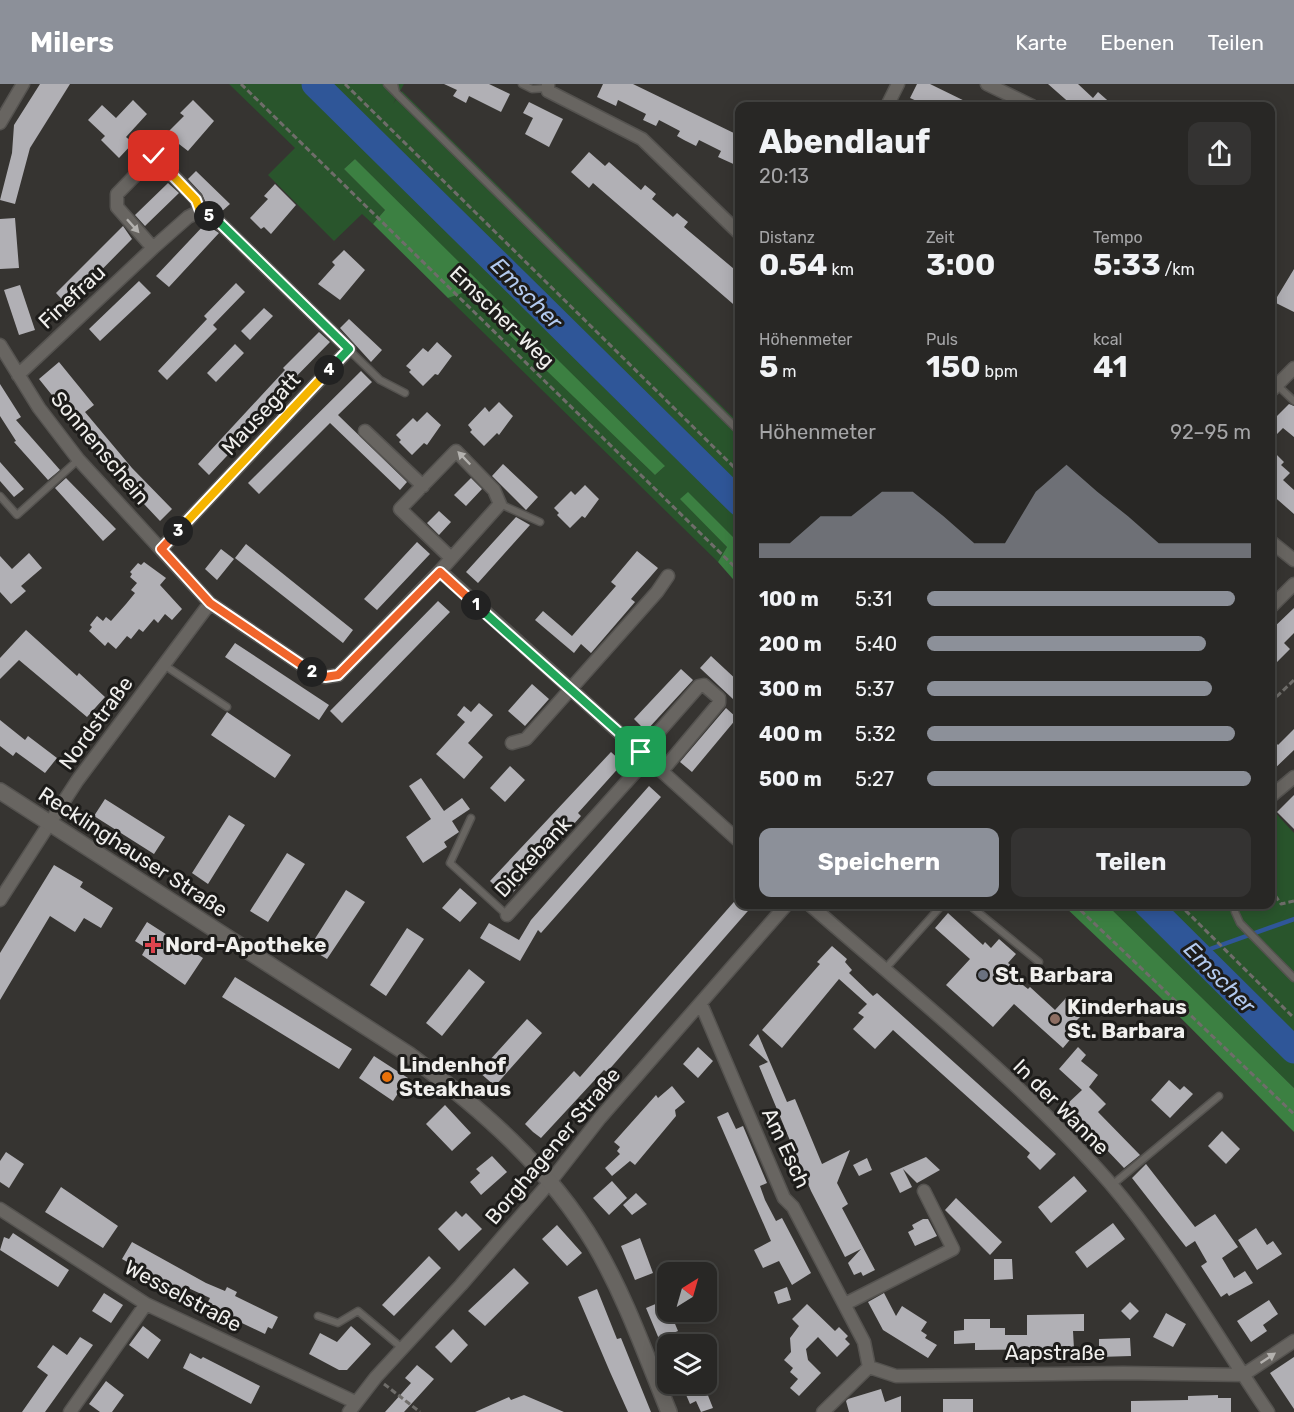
<!DOCTYPE html>
<html lang="de">
<head>
<meta charset="utf-8">
<style>
  body { margin:0; font-family:Rubik,sans-serif; background:#343332; color:#f1f3f6; height:100vh; display:flex; flex-direction:column; font-size:22px; white-space:nowrap }
  * { box-sizing:border-box; margin:0 }
  p { font-size:20px; color:#a5a5a7 }
  .icon { flex:none; width:33px; height:33px; fill:none; stroke:currentColor; stroke-width:2; stroke-linecap:round; stroke-linejoin:round }
  .map { position:relative; flex:1; overflow:hidden }
  .drawer { position:absolute; left:735px; top:18px; width:540px; height:807px; display:flex; flex-direction:column; background:#282725; border-radius:12px; box-shadow:0 3px 15px #0003,0 0 0 2px #444442 }
  .drawer>* { flex:none }
  .needle { width:39px; rotate:37deg }
  .buttons { position:absolute; left:657px; top:1178px; display:grid; gap:12px }
  .buttons a { display:grid; place-items:center; width:60px; height:60px; border-radius:12px; background:#282725; box-shadow:0 3px 15px #0003,0 0 0 2px #444442; font-size:30px }
  .pin { position:absolute; display:grid; place-items:center; width:51px; height:51px; color:#fff; margin:-26px; border-radius:12px; box-shadow:0 3px 9px #0006 }
  .km { position:absolute; width:30px; height:30px; margin:-15px; border-radius:50%; background:#222; color:#fff; font-size:16px; line-height:30px; text-align:center }
  .round { display:grid; place-items:center; flex:none; width:63px; height:63px; border-radius:12px; background:#343332 }
  .summary { display:flex; align-items:center; justify-content:space-between; height:102px; padding:0 24px }
  h1 { font-size:33px; font-weight:700; line-height:45px }
  .stats { display:grid; grid-template-columns:repeat(3,1fr); gap:9px; height:102px; padding:6px 24px }
  .stats div { display:grid; align-content:center }
  .stats b { font-size:30px; font-weight:700 }
  .stats small { font-size:16px; font-weight:400 }
  .stats p { font-size:16px }
  .chart { height:168px; padding:12px 24px }
  .chart p { display:flex; justify-content:space-between }
  .chart svg { width:100%; height:108px; margin-top:6px; fill:#8c9099; opacity:.7 }
  .cta { display:flex; gap:12px; margin-top:auto; padding:12px 24px }
  .cta a { flex:1; height:69px; border-radius:12px; background:#8c9099; color:#fff; font-size:24px; font-weight:700; line-height:69px; text-align:center }
  .cta a+a { background:#343332; color:#f1f3f6 }
  ul { padding:0 24px; list-style:none; font-size:20px }
  li { display:grid; grid-template-columns:96px 72px 1fr; align-items:center; height:45px }
  li i { height:15px; border-radius:8px; background:#8c9099 }
  header { display:flex; align-items:center; gap:36px; box-sizing:border-box; height:84px; padding:0 30px; background:#8c9099; color:#fff }
  header strong { font-size:28px }
  nav { display:flex; gap:33px; margin-inline-start:auto; font-size:21px }
  .map>svg:first-child { display:block }
</style>
</head>
<body>
<header>
<strong>Milers</strong>
<nav><a>Karte</a><a>Ebenen</a><a>Teilen</a></nav>
</header>
<div class="map">
<svg width="1294" height="1328" viewBox="0 0 1294 1328">
  <rect width="100%" height="100%" fill="#363431"/>
  <!-- green -->
  <path fill="#29552c" d="M229,0H404L393,20L402,7L739,339V459L688,409L681,415L727,463L718,478L448,214L465,207L655,391L664,383L355,75L344,85L385,126L373,140L362,130L334,157L268,91L295,64Z
    M1272,725L1294,749V1004L1107,821L1270,820Z"/>
  <!-- forest -->
  <path fill="#3c8042" d="M355,75L665,382L655,391L465,208L448,214L373,140L385,126L344,85Z
    M688,408L739,459V502L718,478L727,463L680,415Z
    M1063,821H1107L1294,1004V1048L1160,913Z"/>
  <g fill="none" stroke-linecap="round" stroke-linejoin="round">
    <!-- stream -->
    <path stroke="#2f5698" stroke-width="4.5" d="M1196,870L1294,835"/>
    <!-- river -->
    <path stroke="#2f5698" stroke-width="27" d="M315,0L740,419
      M1147,820L1294,966"/>
  </g>
  <!-- building -->
  <path fill="#b1b0b5" d="M40,0H70L30,64L15,120L0,116L12,69L14,41Z
    M444,0H489L510,10L501,28L469,12L466,19L453,12L457,6Z
    M603,0H633L740,52V83L718,73L721,67L699,56L696,62L684,56L677,52L680,47L659,36L656,42L643,36L646,30L618,16L616,22L597,13Z
    M917,0H930L975,22H928L910,14Z
    M1048,0H1078L1093,14L1098,8L1114,22H1073Z
    M133,16L147,30L126,53L133,59L119,74L101,56L105,52L88,36L102,21L116,34Z
    M193,16L214,37L188,67L166,50L184,32L180,29Z
    M529,18L563,35L549,63L525,50L533,34L523,29Z
    M589,68L605,82L609,78L641,106L645,101L656,110L652,115L673,133L677,129L683,134L688,138L684,143L740,190V226L593,99L589,104L571,88Z
    M196,87L230,120L220,129L206,119L202,110L188,95Z
    M168,99L179,109L145,142L135,131Z
    M275,100L296,121L271,150L264,143L261,145L250,134L268,115L264,112Z
    M15,134L19,184L0,185V135Z
    M205,140L219,149L169,203L156,192Z
    M123,142L132,155L67,221L56,209Z
    M344,166L365,186L340,216L318,200L335,181L332,178Z
    M1294,185V228L1274,218Z
    M139,197L151,209L100,257L89,245Z
    M236,199L245,208L213,241L217,245L167,296L158,287L207,235L204,232Z
    M20,201L35,246L19,251L4,206Z
    M264,224L273,232L250,256L241,247Z
    M349,235L382,266L371,278L340,244Z
    M319,248L330,258L282,307L285,310L209,391L198,380L285,286L283,284Z
    M437,258L452,272L438,291L435,290L423,302L409,288L411,286L406,282L423,264L428,268Z
    M235,260L244,269L216,298L207,289Z
    M59,278L94,321L85,328L132,384L172,425L160,437L113,387L39,295Z
    M361,287L372,298L338,331L407,398L400,406L330,339L259,410L248,399Z
    M0,300L21,333L16,336L60,386L48,396L14,358L16,357L0,332Z
    M499,318L513,332L499,351L497,349L484,362L470,348L472,346L468,341L485,323L489,328Z
    M1289,320L1294,322V353L1283,344L1270,357V339Z
    M427,328L441,341L427,361L424,359L412,371L399,358L401,356L396,351L413,334L417,338Z
    M1270,364L1284,378L1281,381L1290,389L1283,396L1294,406V430L1270,409Z
    M0,378L24,405L14,413L0,397Z
    M503,380L538,413L526,426L492,392Z
    M66,394L116,445L103,457L55,404Z
    M471,394L482,405L466,422L454,411Z
    M585,401L599,415L585,434L582,432L570,444L557,431L559,429L554,424L571,407L575,411Z
    M439,427L451,438L439,451L427,439Z
    M516,433L530,441L478,499L466,488Z
    M417,458L430,470L377,526L364,515Z
    M246,460L353,546L343,559L235,474Z
    M221,465L234,475L217,496L205,485Z
    M637,467L658,484L631,515L635,518L591,569L581,560L574,569L535,536L543,527L572,552L616,502L611,498Z
    M29,469L42,484L21,502L26,507L11,520L0,508V472L12,485Z
    M144,478L166,494L160,501L182,525L172,536L165,530L158,539L154,535L143,548L139,545L131,555L127,552L116,565L108,558L105,562L89,547L92,543L90,541L97,532L103,537L106,533L111,537L126,520L135,509L131,506L137,499L130,493L132,490L130,488L138,479L141,481Z
    M438,517L450,528L342,639L330,627Z
    M1294,524V549L1284,559L1290,565L1276,579L1270,574V547Z
    M26,546L77,592L79,589L105,613L87,633L19,576L0,595V574Z
    M235,559L329,621L319,636L225,573Z
    M711,572L740,599V610L734,616L700,584Z
    M681,585L693,596L646,647L634,635Z
    M532,600L549,615L525,642L508,627Z
    M479,619L493,631L468,659L483,673L464,695L436,670L465,638L457,631L464,622L471,628Z
    M726,624L737,634L692,688L680,678Z
    M227,628L291,671L275,694L211,651Z
    M0,636L25,656L28,652L57,674L45,689L16,668L13,672L0,662Z
    M1294,645V666L1270,689V653L1278,661Z
    M611,668L623,679L578,729L581,732L508,814L490,797Z
    M510,682L525,696L505,718L490,704Z
    M421,694L444,727L462,714L470,725L452,737L459,748L444,758L447,763L423,779L406,753L431,735L409,702Z
    M649,702L661,713L541,849L538,846L520,877L480,854L489,839L519,856L531,836Z
    M1294,711V745L1277,728Z
    M105,715L165,753L154,770L94,732Z
    M229,731L245,741L208,800L192,789Z
    M287,769L305,780L268,838L250,827Z
    M54,781L83,798L80,803L113,824L101,844L84,834L75,848L50,832L0,916V869Z
    M460,804L477,819L460,838L442,824Z
    M346,806L365,818L327,875L309,864Z
    M740,811V820H754L607,988L604,986L541,1054L533,1048L525,1040L574,987L580,993Z
    M948,829L983,861L985,858L991,864L999,855L1016,870L1008,879L1014,884L1009,890L1028,905L1030,903L1055,926L1066,914L1083,930L1072,941L1078,946L1063,964L1014,920L993,943L946,901L970,875L935,844Z
    M147,838L203,874L185,901L142,871L146,864L135,857Z
    M407,844L424,855L386,912L370,901Z
    M832,862L847,875L845,878L852,886L849,889L873,912L877,909L1056,1070L1040,1086L1027,1073L1030,1069L893,946L875,965L853,945L864,933L858,929L867,920L839,895L782,964L762,946L820,880L817,878Z
    M469,885L485,898L442,952L426,939Z
    M235,893L352,965L339,985L222,913Z
    M527,935L542,949L495,1002L479,988Z
    M758,950L787,1018L795,1015L822,1080L850,1066L837,1099L848,1120L842,1124L875,1186L863,1192L861,1188L854,1191L848,1179L861,1165L845,1173L811,1107L759,982L768,978L749,961Z
    M698,963L713,977L698,994L683,980Z
    M1078,963L1086,971L1081,977L1098,991L1089,1003L1106,1020L1098,1028L1140,1071L1124,1084L1065,1022L1082,1006L1059,985Z
    M374,972L408,994L393,1017L359,994Z
    M1169,996L1180,1006L1184,1002L1193,1010L1170,1034L1151,1016Z
    M672,1002L685,1018L675,1026L676,1032L635,1081L630,1077L612,1092L605,1084L620,1070L617,1067L620,1063L614,1058L656,1011L658,1014Z
    M445,1021L471,1049L452,1067L426,1040Z
    M728,1028L736,1045L743,1042L767,1099L760,1102L765,1116L776,1137L782,1134L811,1189L792,1201L779,1177L763,1184L754,1166L771,1157L717,1033Z
    M1222,1047L1240,1065L1226,1080L1208,1062Z
    M6,1068L24,1080L9,1104L0,1098V1077Z
    M492,1072L507,1088L481,1111L470,1098L480,1089L476,1085Z
    M926,1073L940,1086L917,1099L903,1085L912,1103L900,1109L890,1089Z
    M867,1074L872,1086L859,1092L853,1081Z
    M1146,1080L1195,1143L1215,1130L1238,1163L1222,1174L1234,1194L1245,1187L1253,1199L1229,1212L1227,1209L1221,1213L1201,1182L1207,1178L1195,1157L1186,1163L1132,1094Z
    M1074,1092L1087,1107L1051,1139L1038,1123Z
    M612,1097L627,1114L609,1131L593,1114Z
    M61,1103L118,1142L103,1164L45,1128Z
    M636,1109L647,1120L632,1131L623,1121Z
    M956,1114L1002,1158L990,1171L945,1126Z
    M456,1127L462,1133L466,1129L482,1145L459,1167L438,1145Z
    M923,1135H928L937,1152L915,1162L908,1148L914,1145L912,1141Z
    M1113,1139L1125,1155L1087,1184L1075,1168Z
    M557,1141L582,1169L567,1182L542,1155Z
    M1256,1144L1267,1161L1273,1157L1282,1170L1257,1186L1238,1156Z
    M13,1149L69,1186L58,1203L0,1166L4,1153L9,1155Z
    M640,1154L653,1189L635,1196L621,1162Z
    M132,1158L206,1199L225,1207L227,1203L237,1208L235,1212L278,1233L272,1245L268,1243L265,1250L206,1222L210,1214L186,1203L182,1209L122,1175Z
    M429,1172L441,1184L394,1232L382,1221Z
    M994,1175H1012L1013,1195L994,1196Z
    M514,1184L529,1199L485,1242L468,1227Z
    M787,1203L791,1216L778,1220L774,1208Z
    M597,1205L617,1255L621,1254L651,1328H628L610,1288L578,1213Z
    M104,1209L123,1221L111,1239L92,1227Z
    M884,1209L896,1232L902,1222L927,1238L921,1247L927,1251L925,1254L937,1261L928,1274L883,1246L868,1218Z
    M665,1216L678,1247L659,1255L646,1224Z
    M1269,1216L1278,1230L1263,1241L1267,1247L1251,1258L1237,1237Z
    M1130,1218L1139,1227L1130,1236L1121,1227Z
    M807,1220L835,1247L839,1243L848,1252L845,1255L850,1260L837,1273L818,1253L806,1265L808,1276L821,1289L799,1312L790,1304L798,1295L790,1288L793,1284L784,1276L791,1268L790,1254L799,1242L792,1235Z
    M1166,1229L1186,1240L1173,1263L1153,1253Z
    M1084,1230V1247H1073L1074,1265L975,1266V1259L954,1260V1247L964,1246V1235H990V1244H1005V1251H1027V1231Z
    M143,1242L161,1256L148,1275L129,1261Z
    M351,1242L371,1260L347,1286H339L309,1270L320,1249L337,1258Z
    M453,1245L468,1261L451,1279L435,1263Z
    M80,1253L93,1261L45,1328H22L48,1291L37,1283L53,1261L67,1271Z
    M1130,1254L1131,1272L1099,1273V1255Z
    M190,1269L201,1275L203,1273L260,1302L251,1320L183,1284Z
    M1294,1273V1325L1270,1289Z
    M417,1281L434,1295L404,1328H385L411,1299L405,1294Z
    M106,1297L124,1311L112,1328H100L89,1320Z
    M681,1299H703L713,1324L701,1328L696,1317L690,1320Z
    M881,1305L885,1318L901,1312V1328H849L846,1317L848,1315Z
    M524,1311L564,1328H475L509,1313L511,1316Z
    M1218,1311V1314H1231V1328H1131V1317L1188,1316V1312Z
    M943,1315H973V1328H943Z"/>
  <g fill="none" stroke-linecap="round" stroke-linejoin="round">
    <defs>
      <path id="service" d="M387,0L395,8
        M394,0L396,9L740,348
        M522,0L532,5L548,4
        M349,266L380,296L405,309
        M1277,301L1294,317
        M0,412L17,431L78,376
        M500,420L540,438
        M164,581L227,623
        M471,734L450,779L507,831
        M968,820L1039,878
        M1235,820V828L1240,839L1294,894
        M885,885L943,820
        M1112,1101L1219,1012
        M318,1232L338,1239L358,1227L402,1264"/>
      <path id="minor" d="M548,0V7L642,55L740,150
        M987,0L1032,22
        M887,22L898,0
        M0,39L23,0
        M153,164L117,123V110L154,72L196,115L200,127
        M0,261L39,324L78,375L210,519L315,590L325,593L338,591L440,487L500,420L494,406L456,367L400,425L451,474
        M18,291L153,164L188,133L200,127
        M1270,308L1294,284
        M365,347L423,402
        M1270,457L1294,476
        M161,465L349,265L219,138L200,127
        M440,487L740,758
        M1270,524L1294,500
        M512,659L526,655L657,508L668,492
        M641,668L699,602L704,601L719,614V619L662,687
        M1270,713L1294,693
        M0,816L77,697L210,519
        M809,820C910,908 1023,999 1110,1099C1170,1169 1216,1252 1268,1328
        M507,831L648,674
        M701,920L784,1114L793,1123L864,1258L869,1283
        M0,1125L146,1220L355,1318
        M845,1220L953,1165L924,1107
        M869,1283L896,1292L1123,1289L1243,1291
        M1243,1291L1294,1257
        M70,1328L146,1220
        M349,1328L376,1293L461,1201L550,1098L600,1034L787,820
        M823,1328L869,1283"/>
      <path id="tertiary" d="M0,707L408,970C480,1024 549,1083 595,1161C626,1214 646,1272 669,1328"/>
    </defs>
    <!-- service casing -->
    <use href="#service" stroke="#555350" stroke-width="9"/>
    <!-- minor casing -->
    <use href="#minor" stroke="#555350" stroke-width="15"/>
    <!-- tertiary casing -->
    <use href="#tertiary" stroke="#555350" stroke-width="18"/>
    <!-- path -->
    <path stroke="#6f6d6a" stroke-width="3" stroke-dasharray="6 3" stroke-linecap="butt" d="M241,0L740,488
      M345,0L740,389
      M1270,619L1294,596
      M1270,804L1281,820L1294,817
      M1074,820L1294,1030
      M1179,820L1294,934
      M384,1300L420,1328"/>
    <!-- service -->
    <use href="#service" stroke="#686561" stroke-width="6"/>
    <!-- minor -->
    <use href="#minor" stroke="#686561" stroke-width="12"/>
    <!-- tertiary -->
    <use href="#tertiary" stroke="#686561" stroke-width="15"/>
  </g>
  <!-- one-way arrows -->
  <defs><path id="oneway-solid" d="M-6-.8H1V-3.2L6.5 0L1 3.2V.8H-6Z" transform="scale(1.5)"/></defs>
  <g fill="#b3b1ae">
    <use href="#oneway-solid" transform="translate(133 142) rotate(48)"/>
    <use href="#oneway-solid" transform="translate(464 374) rotate(-134)"/>
    <use href="#oneway-solid" transform="translate(1268 1274) rotate(-34)"/>
  </g>
  <g fill="none" stroke-linecap="round" stroke-linejoin="round">
    <defs>
      <path id="split-1" d="M476,521L641,668"/>
      <path id="split-2" d="M312,588L325,593L338,591L440,488L476,521"/>
      <path id="split-3" d="M178,447L161,465L210,519L312,588"/>
      <path id="split-4" d="M178,447L329,286"/>
      <path id="split-5" d="M209,132L219,138L349,265L329,286"/>
      <path id="split-6" d="M154,72L196,116L200,127L209,132"/>
    </defs>
    <!-- split-1 casing -->
    <use href="#split-1" stroke="#fff" stroke-width="12"/>
    <!-- split-2 casing -->
    <use href="#split-2" stroke="#fff" stroke-width="12"/>
    <!-- split-3 casing -->
    <use href="#split-3" stroke="#fff" stroke-width="12"/>
    <!-- split-4 casing -->
    <use href="#split-4" stroke="#fff" stroke-width="12"/>
    <!-- split-5 casing -->
    <use href="#split-5" stroke="#fff" stroke-width="12"/>
    <!-- split-6 casing -->
    <use href="#split-6" stroke="#fff" stroke-width="12"/>
    <!-- split-1 -->
    <use href="#split-1" stroke="#22a559" stroke-width="8"/>
    <!-- split-2 -->
    <use href="#split-2" stroke="#f0652b" stroke-width="8"/>
    <!-- split-3 -->
    <use href="#split-3" stroke="#f0652b" stroke-width="8"/>
    <!-- split-4 -->
    <use href="#split-4" stroke="#f5b400" stroke-width="8"/>
    <!-- split-5 -->
    <use href="#split-5" stroke="#22a559" stroke-width="8"/>
    <!-- split-6 -->
    <use href="#split-6" stroke="#f5b400" stroke-width="8"/>
  </g>
  <!-- markers -->
  <path fill="#e0444e" stroke="#1d1c1a" stroke-width="2" d="M150 852h6v6h6v6h-6v6h-6v-6h-6v-6h6z"/>
  <circle fill="#6b7280" stroke="#1d1c1a" stroke-width="2" cx="983" cy="891" r="6"/>
  <circle fill="#8d6e63" stroke="#1d1c1a" stroke-width="2" cx="1055" cy="935" r="6"/>
  <circle fill="#e8710a" stroke="#1d1c1a" stroke-width="2" cx="387" cy="993" r="6"/>
  <g text-anchor="middle" stroke-width="6" stroke-linejoin="round" paint-order="stroke">
    <!-- street labels -->
    <g font-size="21" fill="#f0efed" stroke="#1d1c1a">
      <text transform="translate(72 213) rotate(-43)" y="7">Finefrau</text>
      <text transform="translate(502 233) rotate(44)" y="7">Emscher-Weg</text>
      <text transform="translate(261 330) rotate(-47)" y="7">Mausegatt</text>
      <text transform="translate(100 364) rotate(50)" y="7">Sonnenschein</text>
      <text transform="translate(96 639) rotate(-54)" y="7">Nordstraße</text>
      <text transform="translate(133 768) rotate(33)" y="7">Recklinghauser Straße</text>
      <text transform="translate(533 773) rotate(-47)" y="7">Dickebank</text>
      <text transform="translate(1061 1023) rotate(45)" y="7">In der Wanne</text>
      <text transform="translate(553 1062) rotate(-50)" y="7">Borghagener Straße</text>
      <text transform="translate(786 1064) rotate(65)" y="7">Am Esch</text>
      <text transform="translate(183 1212) rotate(28)" y="7">Wesselstraße</text>
      <text x="1055" y="1276">Aapstraße</text>
    </g>
    <!-- poi labels -->
    <g font-size="21" font-weight="bold" fill="#f0efed" stroke="#1d1c1a" text-anchor="start">
      <text x="165" y="868">Nord-Apotheke</text>
      <text x="995" y="898">St. Barbara</text>
      <text x="1067" y="930">Kinderhaus<tspan x="1067" dy="24">St. Barbara</tspan></text>
      <text x="399" y="988">Lindenhof<tspan x="399" dy="24">Steakhaus</tspan></text>
    </g>
    <!-- water labels -->
    <g font-size="22" font-style="italic" fill="#b3caef" stroke="#1d1c1a">
      <text transform="translate(527 209) rotate(45)" y="8">Emscher</text>
      <text transform="translate(1220 893) rotate(45)" y="8">Emscher</text>
    </g>
  </g>
</svg>
<div class="buttons">
<a><svg class="needle" viewBox="-14 -14 28 28"><path d="M0-13l5 13h-10z" fill="#e53935"/><path d="M0 13l5-13h-10z" fill="#a5a5a7"/></svg></a>
<a><svg class="icon" aria-label="layers" viewBox="0 0 24 24"><path d="M12 4l9 5-9 5-9-5zM3 14l9 5 9-5"/></svg></a>
</div>
<div class="pin" style="left:641px;top:668px;background:#1e9e55"><svg class="icon" aria-label="arrive" viewBox="0 0 24 24"><path d="M6 21V4h12l-3 4 3 4H6"/></svg></div>
<div class="pin" style="left:154px;top:72px;background:#d93025"><svg class="icon" aria-label="check" viewBox="0 0 24 24"><path d="M5 12l5 5 9-10"/></svg></div>
<b class="km" style="left:476px;top:521px">1</b>
<b class="km" style="left:312px;top:588px">2</b>
<b class="km" style="left:178px;top:447px">3</b>
<b class="km" style="left:329px;top:286px">4</b>
<b class="km" style="left:209px;top:132px">5</b>
<section class="drawer">
<div class="summary"><div><h1>Abendlauf</h1><p>20:13</p></div><a class="round"><svg class="icon" aria-label="share" viewBox="0 0 24 24"><path d="M12 15V3M7 8l5-5 5 5M5 13v7h14v-7"/></svg></a></div>
<div class="stats">
<div><p>Distanz</p><b>0.54<small> km</small></b></div>
<div><p>Zeit</p><b>3:00</b></div>
<div><p>Tempo</p><b>5:33<small> /km</small></b></div>
</div>
<div class="stats">
<div><p>Höhenmeter</p><b>5<small> m</small></b></div>
<div><p>Puls</p><b>150<small> bpm</small></b></div>
<div><p>kcal</p><b>41</b></div>
</div>
<div class="chart"><p><span>Höhenmeter</span>92–95 m</p>
<svg viewBox="0 0 160 44" preserveAspectRatio="none"><path d="M0 44V38L10 38L20 27L30 27L40 17L50 17L60 27L70 38L80 38L90 17L100 6L110 17L120 27L130 38L140 38L150 38L160 38V44z"/></svg>
</div>
<ul>
<li><b>100 m</b>5:31<i style="width:95%"></i></li>
<li><b>200 m</b>5:40<i style="width:86%"></i></li>
<li><b>300 m</b>5:37<i style="width:88%"></i></li>
<li><b>400 m</b>5:32<i style="width:95%"></i></li>
<li><b>500 m</b>5:27<i style="width:100%"></i></li>
</ul>
<div class="cta"><a>Speichern</a><a>Teilen</a></div>
</section>
</div>
</body>
</html>
